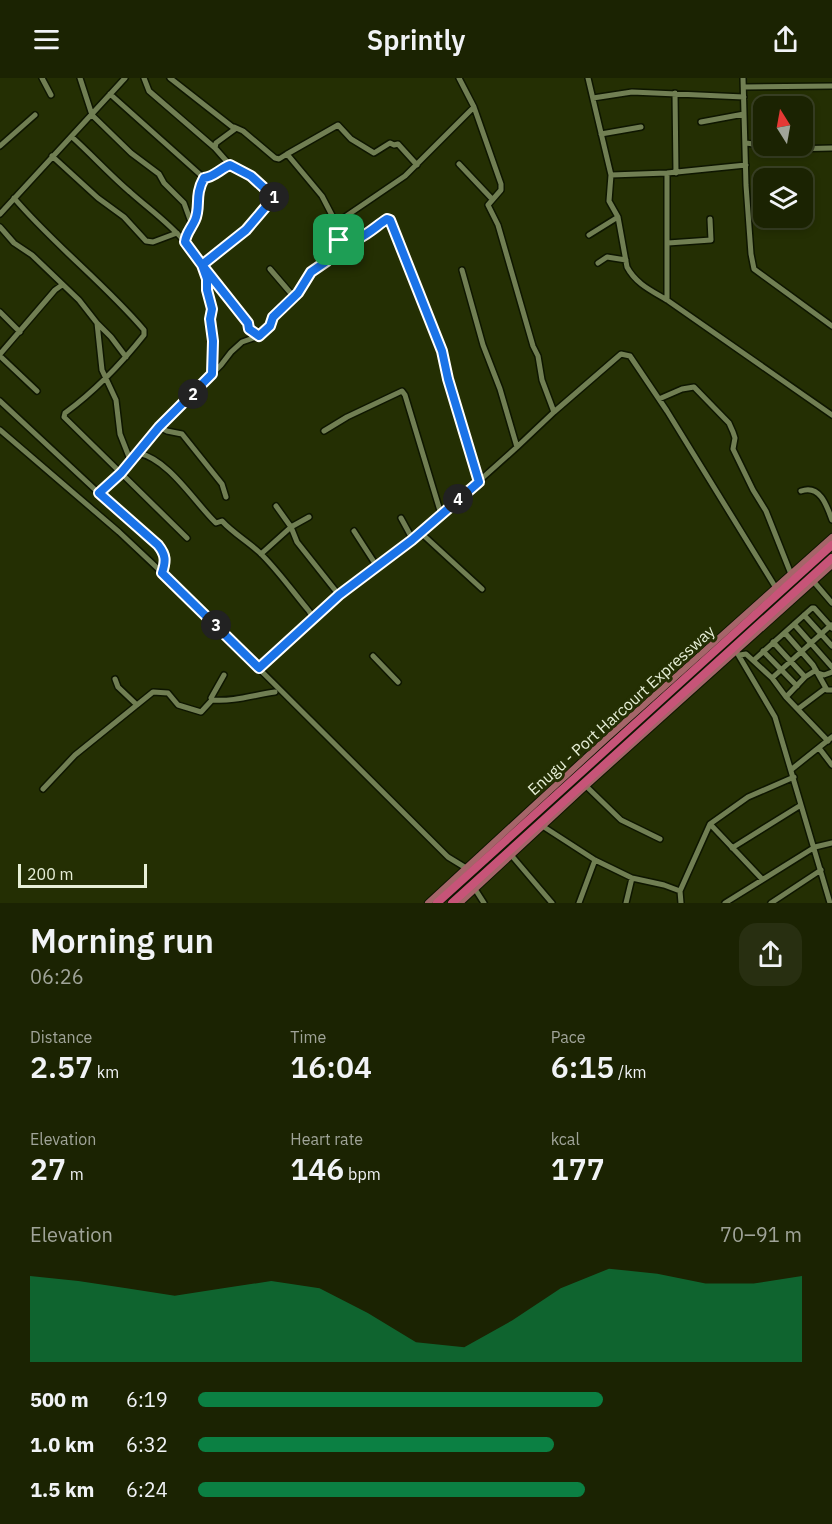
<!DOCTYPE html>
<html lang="en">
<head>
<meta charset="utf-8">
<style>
  body { margin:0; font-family:"IBM Plex Sans",sans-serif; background:#282f11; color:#f1f3f6; height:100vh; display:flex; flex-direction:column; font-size:22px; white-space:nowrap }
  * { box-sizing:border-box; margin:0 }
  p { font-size:20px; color:#a0a499 }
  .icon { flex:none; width:33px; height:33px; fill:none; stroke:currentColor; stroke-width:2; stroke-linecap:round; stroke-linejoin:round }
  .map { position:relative; height:825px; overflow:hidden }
  .sheet { display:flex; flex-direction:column; background:#1b2302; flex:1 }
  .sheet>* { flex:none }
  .needle { width:39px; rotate:349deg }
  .fabs { position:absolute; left:753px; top:18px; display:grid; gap:12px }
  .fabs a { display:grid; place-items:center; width:60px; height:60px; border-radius:12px; background:#1b2302; box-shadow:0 3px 9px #0003,0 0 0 2px #394024; font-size:30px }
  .scale { position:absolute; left:18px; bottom:15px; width:129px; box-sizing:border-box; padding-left:6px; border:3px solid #e7efd7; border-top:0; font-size:16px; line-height:21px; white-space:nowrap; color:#e7efd7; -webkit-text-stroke:4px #242f03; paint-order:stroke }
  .pin { position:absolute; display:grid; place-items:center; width:51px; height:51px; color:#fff; margin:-26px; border-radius:12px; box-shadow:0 3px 9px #0006 }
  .km { position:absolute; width:30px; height:30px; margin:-15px; border-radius:50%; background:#222; color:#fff; font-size:16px; line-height:30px; text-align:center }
  .round { display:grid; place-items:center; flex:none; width:63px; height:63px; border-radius:18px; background:#282f11 }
  .head { display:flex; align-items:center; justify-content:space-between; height:102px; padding:0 30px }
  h1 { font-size:33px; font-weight:600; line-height:45px }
  .figures { display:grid; grid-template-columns:repeat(3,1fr); gap:9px; height:102px; padding:6px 30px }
  .figures div { display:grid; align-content:center }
  .figures b { font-size:30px; font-weight:600 }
  .figures small { font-size:16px; font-weight:400 }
  .figures p { font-size:16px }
  .chart { height:168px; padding:12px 30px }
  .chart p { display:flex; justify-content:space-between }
  .chart svg { width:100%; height:108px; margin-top:6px; fill:#0b8043; opacity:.7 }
  ul { padding:0 30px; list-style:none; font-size:20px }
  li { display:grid; grid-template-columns:96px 72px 1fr; align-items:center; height:45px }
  li i { height:15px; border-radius:8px; background:#0b8043 }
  header { display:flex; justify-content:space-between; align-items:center; height:78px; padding:0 30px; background:#1b2302; font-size:27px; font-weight:600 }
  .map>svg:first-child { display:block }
</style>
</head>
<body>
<header><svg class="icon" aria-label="menu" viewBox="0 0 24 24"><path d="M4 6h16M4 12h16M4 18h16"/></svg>Sprintly<svg class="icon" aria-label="share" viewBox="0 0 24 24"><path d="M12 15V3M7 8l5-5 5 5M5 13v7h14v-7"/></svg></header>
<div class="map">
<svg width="832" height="825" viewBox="0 0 832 825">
  <rect width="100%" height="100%" fill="#242f03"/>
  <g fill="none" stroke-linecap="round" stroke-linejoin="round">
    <defs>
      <path id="minor" d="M42,0L51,17
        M80,0L92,37L131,75L159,96L164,105L184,125L192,147
        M144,0L149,13L215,70
        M170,0L235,51L216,65L215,70L230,87L222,90L214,97L203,102C195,118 201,129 195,142C191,150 186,155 185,164L247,245L250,251L259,258
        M459,0L474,29L501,106V112L488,127L498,147L533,268L538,278L542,302L554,334
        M588,0L611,97L609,123L618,139L627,189C636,206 652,213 667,222L832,337
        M743,0L746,107L751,176L754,191L832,248
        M744,9L832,8
        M675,15L676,95
        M110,16L204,100
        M593,20L632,14L744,19
        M701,44L744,36
        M234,49L243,53L275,80L279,81L287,76
        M601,56L641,49
        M72,59C92,77 110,97 130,114C149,131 169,145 185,164
        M746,65L789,71L832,70
        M0,68L35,37
        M804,71L810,48
        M52,78L98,120L124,139L146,163L153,164L177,155
        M459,86L492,121
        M667,95V222
        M611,97L667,95L746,87
        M14,120C54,167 104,205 144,252V257C121,286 95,313 65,335L64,339L187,460
        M0,136L125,0
        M336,145L405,98L474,29
        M0,149L14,165L32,177L79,222L97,245L102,292L116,322L120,356L131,384
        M589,157L618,139
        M668,165L711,162L710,141
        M340,169L345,164L361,158L387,141L390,142L442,273L448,301L479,403
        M598,185L607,179L626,182
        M203,187L246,152L274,119L251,98L230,87
        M204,191L212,231L210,241L213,263L212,296
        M270,191L294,219
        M462,192L483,267L500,311L517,369
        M0,234L20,254
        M98,246L111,259L126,279
        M0,276L55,212L62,207
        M0,278L37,313
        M659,321L682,311L694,309L729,345L733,354L735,360L733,371L753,412L766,433L791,496
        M0,323L103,419L158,467L165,478L166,484L162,495
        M159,349L167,353L182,356L222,406L226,419
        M0,352L119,454L170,502L448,779L466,790
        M324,353L347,339L402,313L405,317L441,436
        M138,375C168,381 193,422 214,443L216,445L222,443C233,455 247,463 259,474C277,491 293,514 309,533L313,540
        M801,413C820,406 827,428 832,442
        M98,415L131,384L159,349L221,287L231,274L242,264L259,258L270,247L273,239L298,215L306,200L340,169L336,145L322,118L287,76L338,47L351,61L374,75L390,65L394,67L398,66L417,87
        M276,428L291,449L297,464L339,517
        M401,440L413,462
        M354,453L376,487
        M421,455L482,511
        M261,476L291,449L309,439
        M814,504L832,525
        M804,537L832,568
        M794,546L832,589
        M785,555L813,587L827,612H832
        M773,564L805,599
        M736,573L775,639L830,825
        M763,573L797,608
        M740,577L746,576L772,600L786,619L828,663
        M373,578L398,604
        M754,582L812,530H814L832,550
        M259,590L339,517L413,462L517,369L554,334L621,276L630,278L667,333L776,510
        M818,595L824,597L832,594
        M772,600L831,547
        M115,601L118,609L137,627
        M786,619L805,599L816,592
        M212,622L211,620L224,597
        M798,631L826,610
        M819,670L832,687
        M792,691L832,659
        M586,708L621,742L660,761
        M43,711L75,677L153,614L168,615L178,627L201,634L212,622C233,624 254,617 275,614
        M710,746L762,801
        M544,749L595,782L632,800L664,807L680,813
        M732,770L801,727
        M512,778L552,825
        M475,811L484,825
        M680,813L710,746L748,719L794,699
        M680,813L681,825
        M579,825L595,782
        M626,825L632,800
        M725,825L815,769L832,765
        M771,825L821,792"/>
      <path id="major" d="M428,825L606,661L832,459
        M460,825L586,708L832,487"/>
      <path id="highway" d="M437,825L832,467
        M452,825L832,480"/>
    </defs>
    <!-- minor casing -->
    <use href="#minor" stroke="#0e1600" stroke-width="8"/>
    <!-- major casing -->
    <use href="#major" stroke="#0e1600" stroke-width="8"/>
    <!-- highway casing -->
    <use href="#highway" stroke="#0e1600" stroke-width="10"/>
    <!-- minor -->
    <use href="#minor" stroke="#717f53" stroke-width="5"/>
    <!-- major -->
    <use href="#major" stroke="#a56569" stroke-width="6"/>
    <!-- highway -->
    <use href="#highway" stroke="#c75478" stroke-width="8"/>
  </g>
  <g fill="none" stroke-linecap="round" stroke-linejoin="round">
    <defs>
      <path id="route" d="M339,162L340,169L327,183L311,194L298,215L273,239L270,248L259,258L249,251L248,245L202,187L246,152L274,119L251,98L230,87C220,91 214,99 204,100C194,118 201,128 195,142C191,151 186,155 185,164L202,187L207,201V212L212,231L210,241L213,263L212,296L159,349L121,395L99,415L158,467C166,477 166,483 162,495L259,590L339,517L412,462L479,404L448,301L442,273L390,142L387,141C374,149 356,169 339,162"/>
    </defs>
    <!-- route casing -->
    <use href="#route" stroke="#fff" stroke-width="12"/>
    <!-- route -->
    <use href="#route" stroke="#1a73e8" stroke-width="8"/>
  </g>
  <g text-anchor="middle" stroke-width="6" stroke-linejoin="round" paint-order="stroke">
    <!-- street labels -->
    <g font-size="16" fill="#e7efd7" stroke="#242f03">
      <text transform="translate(621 632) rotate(-42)" y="6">Enugu - Port Harcourt Expressway</text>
    </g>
  </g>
</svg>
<div class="fabs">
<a><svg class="needle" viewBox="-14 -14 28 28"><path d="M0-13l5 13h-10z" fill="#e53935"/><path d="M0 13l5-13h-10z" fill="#a0a499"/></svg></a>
<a><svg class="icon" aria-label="layers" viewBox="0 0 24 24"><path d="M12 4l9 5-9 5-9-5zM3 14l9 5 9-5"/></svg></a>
</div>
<div class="scale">200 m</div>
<div class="pin" style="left:339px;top:162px;background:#1e9e55"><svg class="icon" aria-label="arrive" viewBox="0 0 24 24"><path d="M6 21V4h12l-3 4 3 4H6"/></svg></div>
<b class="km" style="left:274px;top:119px">1</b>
<b class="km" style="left:193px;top:316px">2</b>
<b class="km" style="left:216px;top:547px">3</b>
<b class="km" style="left:458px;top:421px">4</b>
</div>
<section class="sheet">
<div class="head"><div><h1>Morning run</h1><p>06:26</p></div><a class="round"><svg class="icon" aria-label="share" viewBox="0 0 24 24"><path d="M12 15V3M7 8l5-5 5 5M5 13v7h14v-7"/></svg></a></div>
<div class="figures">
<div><p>Distance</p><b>2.57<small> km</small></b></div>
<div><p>Time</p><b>16:04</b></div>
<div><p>Pace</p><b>6:15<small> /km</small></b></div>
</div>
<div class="figures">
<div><p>Elevation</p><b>27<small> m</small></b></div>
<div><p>Heart rate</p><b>146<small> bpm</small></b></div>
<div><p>kcal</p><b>177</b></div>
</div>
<div class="chart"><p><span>Elevation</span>70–91 m</p>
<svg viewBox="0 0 160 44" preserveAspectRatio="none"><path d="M0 44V9L10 11L20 14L30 17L40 14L50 11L60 14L70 24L80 36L90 38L100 27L110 14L120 6L130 8L140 12L150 12L160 9V44z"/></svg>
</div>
<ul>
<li><b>500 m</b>6:19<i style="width:67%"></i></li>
<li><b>1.0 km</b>6:32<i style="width:59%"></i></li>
<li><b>1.5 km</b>6:24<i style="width:64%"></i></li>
</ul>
</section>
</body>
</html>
